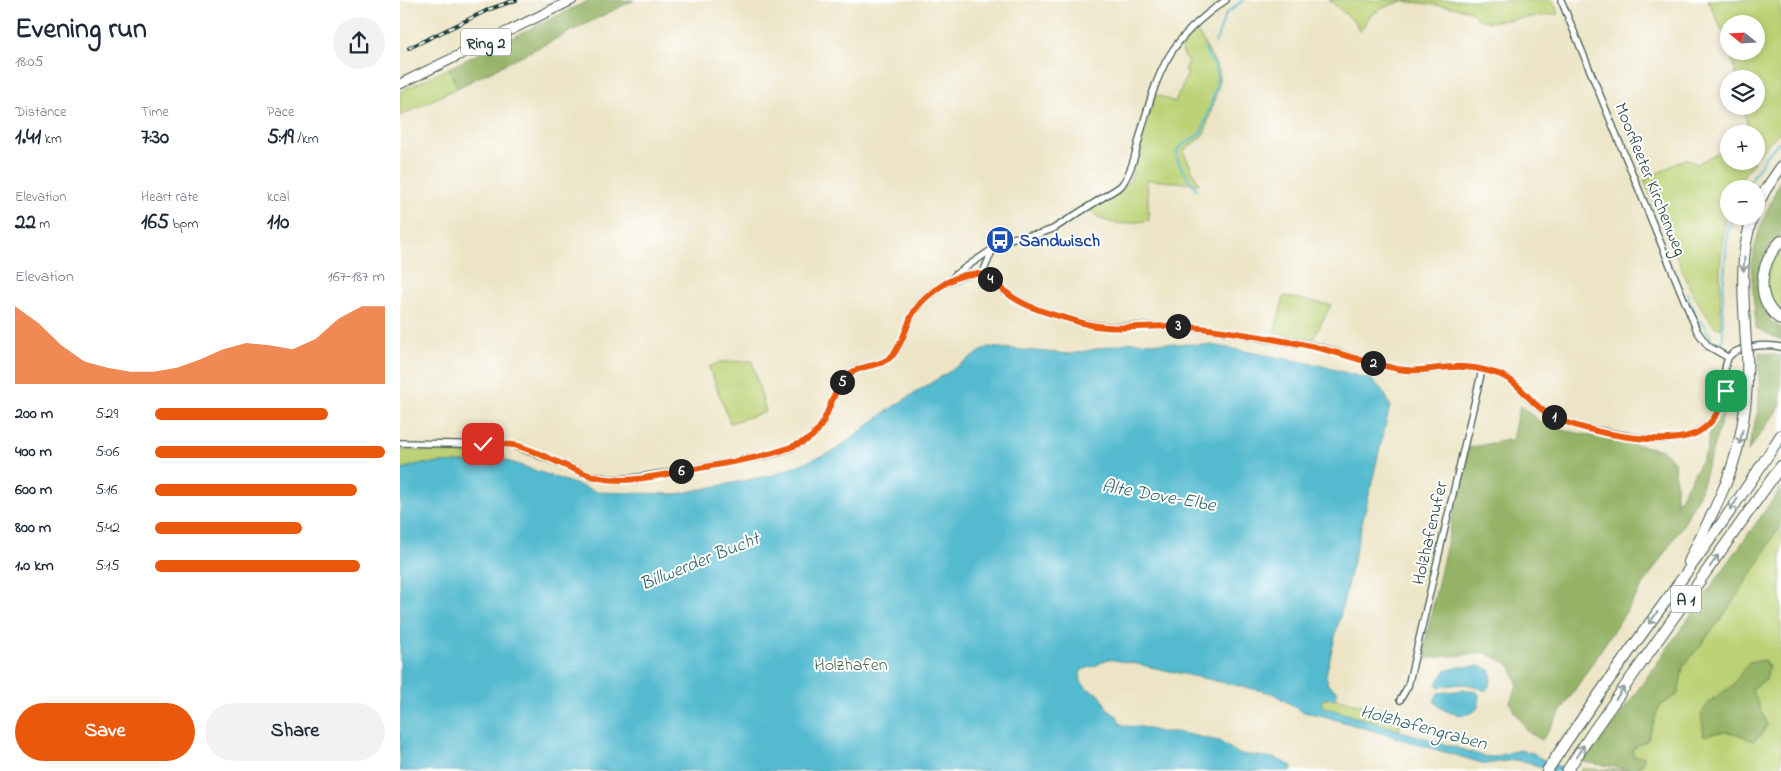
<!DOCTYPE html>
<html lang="en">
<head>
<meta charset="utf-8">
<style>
  body { margin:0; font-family:"Indie Flower",sans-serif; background:#f2f2f3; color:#1f2937; height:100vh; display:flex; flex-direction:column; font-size:19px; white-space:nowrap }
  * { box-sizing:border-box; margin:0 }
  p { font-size:16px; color:#747a83 }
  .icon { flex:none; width:28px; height:28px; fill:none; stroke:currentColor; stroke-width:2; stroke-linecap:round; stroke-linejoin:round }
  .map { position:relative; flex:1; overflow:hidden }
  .panel { display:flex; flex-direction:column; background:#fff; width:400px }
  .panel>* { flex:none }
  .needle { width:32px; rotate:288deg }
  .tools { position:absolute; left:1320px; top:15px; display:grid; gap:10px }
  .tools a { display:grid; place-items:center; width:45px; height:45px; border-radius:50%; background:#fff; box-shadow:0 2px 8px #0003; font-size:25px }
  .pin { position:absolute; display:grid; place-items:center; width:42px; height:42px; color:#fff; margin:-21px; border-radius:10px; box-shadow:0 2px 8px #0006 }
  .km { position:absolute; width:25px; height:25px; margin:-12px; border-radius:50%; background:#222; color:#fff; font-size:14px; line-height:25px; text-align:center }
  .round { display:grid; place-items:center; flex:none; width:52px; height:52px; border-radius:26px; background:#f2f2f3 }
  .headline { display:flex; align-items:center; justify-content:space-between; height:85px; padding:0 15px }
  h1 { font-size:28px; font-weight:700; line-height:38px }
  .metrics { display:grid; grid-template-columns:repeat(3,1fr); gap:8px; height:85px; padding:5px 15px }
  .metrics div { display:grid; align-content:center }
  .metrics b { font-size:21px; font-weight:700 }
  .metrics small { font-size:14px; font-weight:400 }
  .metrics p { font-size:14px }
  .chart { height:140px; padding:10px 15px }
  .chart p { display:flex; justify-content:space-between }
  .chart svg { width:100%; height:90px; margin-top:5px; fill:#ea580c; opacity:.7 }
  .button { display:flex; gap:10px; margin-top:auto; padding:10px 15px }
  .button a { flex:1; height:58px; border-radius:30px; background:#ea580c; color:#fff; font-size:20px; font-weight:700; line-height:58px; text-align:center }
  .button a+a { background:#f2f2f3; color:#1f2937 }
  ul { padding:0 15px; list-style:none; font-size:16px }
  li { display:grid; grid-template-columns:80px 60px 1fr; align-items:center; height:38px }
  li i { height:12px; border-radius:6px; background:#ea580c }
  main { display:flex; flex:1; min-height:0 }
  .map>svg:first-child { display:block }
</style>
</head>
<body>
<main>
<section class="panel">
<div class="headline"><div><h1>Evening run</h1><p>18:05</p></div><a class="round"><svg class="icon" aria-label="share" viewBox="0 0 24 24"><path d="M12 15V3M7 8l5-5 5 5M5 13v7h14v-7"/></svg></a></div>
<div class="metrics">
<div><p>Distance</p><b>1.41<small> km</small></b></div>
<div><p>Time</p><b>7:30</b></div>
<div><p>Pace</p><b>5:19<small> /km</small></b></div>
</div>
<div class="metrics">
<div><p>Elevation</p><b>22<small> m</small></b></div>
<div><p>Heart rate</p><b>165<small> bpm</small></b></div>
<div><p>kcal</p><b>110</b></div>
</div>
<div class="chart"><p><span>Elevation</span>167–187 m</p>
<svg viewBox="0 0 160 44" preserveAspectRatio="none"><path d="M0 44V6L10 14L20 25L30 33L40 36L50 38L60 38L70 36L80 32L90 27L100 24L110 25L120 27L130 22L140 12L150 6L160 6V44z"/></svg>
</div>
<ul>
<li><b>200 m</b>5:29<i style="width:75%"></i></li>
<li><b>400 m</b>5:06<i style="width:100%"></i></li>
<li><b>600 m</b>5:16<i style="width:88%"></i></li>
<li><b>800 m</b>5:42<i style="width:64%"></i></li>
<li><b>1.0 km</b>5:15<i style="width:89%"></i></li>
</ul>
<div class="button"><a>Save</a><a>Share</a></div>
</section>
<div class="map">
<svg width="1381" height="771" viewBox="0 0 1381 771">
  <rect width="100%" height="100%" fill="#fff"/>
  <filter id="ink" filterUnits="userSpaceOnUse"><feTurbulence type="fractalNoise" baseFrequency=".02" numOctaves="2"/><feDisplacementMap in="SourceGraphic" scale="10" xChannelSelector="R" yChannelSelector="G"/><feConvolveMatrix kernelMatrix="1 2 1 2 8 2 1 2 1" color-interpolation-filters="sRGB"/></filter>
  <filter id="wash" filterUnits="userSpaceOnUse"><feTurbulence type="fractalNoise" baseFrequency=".0096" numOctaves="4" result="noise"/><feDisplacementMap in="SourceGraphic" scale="20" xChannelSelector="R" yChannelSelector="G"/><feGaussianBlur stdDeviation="1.12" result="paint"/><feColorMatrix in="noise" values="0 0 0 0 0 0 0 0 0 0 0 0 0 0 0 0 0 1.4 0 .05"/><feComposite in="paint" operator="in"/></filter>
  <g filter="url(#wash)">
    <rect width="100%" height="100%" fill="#ece4c5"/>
    <!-- green -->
    <path fill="#bcd175" stroke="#6e8754" d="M929,0H1153L1158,14L1089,22L1076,18L1071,11L1053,7L1002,1L985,7L971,15L959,32L956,23Z
      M1308,0H1381V130L1356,157V134H1348L1349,133L1343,106H1356V79H1337L1330,51H1356V24H1329V46Z
      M795,31L799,34L819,70V84L805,132L799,139L783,151L799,184L747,180L749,220C727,224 706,228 690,210L716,193L730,181L755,94L775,102L788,73L785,71L788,63L779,45L791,32Z
      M49,68L57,88L0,116V92Z
      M1329,146V161H1354L1339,182L1337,189H1329V210L1325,221L1320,267L1321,329L1314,326L1293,295L1244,180L1287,158L1297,164Z
      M1381,248V314C1374,309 1373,305 1370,298C1363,279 1370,263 1381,248Z
      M884,296L931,305L913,339L874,333Z
      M352,361L366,412L330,423L309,367L319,362Z
      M0,450L104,455L105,460L19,464L0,469Z
      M1381,528V771H1180L1181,769L1233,770L1243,764L1238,757L1233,755L1232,750L1238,745L1247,741L1259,707L1278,694L1283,667L1321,619L1359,562L1375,533Z
      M935,698L1003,716L999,730L923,707L921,702L923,699Z"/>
    <!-- forest -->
    <path fill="#95b366" stroke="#5a784d" d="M190,0H234L57,88L49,68Z
      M1381,178V235C1357,254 1348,294 1369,319C1372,322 1377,325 1381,328V340L1356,328L1351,263L1359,231Z
      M1359,352L1381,356V405L1348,451L1359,406Z
      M1120,405L1139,421L1162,430L1263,450L1274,461L1276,482V505L1307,451L1309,433L1324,412L1299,494L1284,523L1142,740L1128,732L1121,720L1114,712L1110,702L1118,685L1110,665L1086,653L1028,658L1022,656L1068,448L1112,439Z
      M1381,488V528L1375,533L1359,562L1321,619L1283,667L1278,694L1259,707L1247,741L1238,745L1232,750L1233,755L1238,757L1244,756L1243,764L1234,770L1183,762L1211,728Z
      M1364,660L1369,667L1366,680L1352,689L1367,725L1361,735L1353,741C1333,732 1326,729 1304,736L1301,714L1311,700L1332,686L1349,662Z"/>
    <!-- water -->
    <path fill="#52bacf" stroke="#387c82" d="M732,342L812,345L919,365L972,380C981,388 986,394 990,406L926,675L928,685L938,692L935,698L923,699L921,702L923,707L1083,756L1094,757L1119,750L1134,753L1138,757L1170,771H1149L1128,762L1115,760L1085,764L920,715L903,712L872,693L732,663L708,659L695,666L684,669L680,673L681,682L688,689L700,695L708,710L717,716L720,723L725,726L742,727L761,732H777L819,741L839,754L875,758L892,766L891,771H0V470L19,464L105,460L198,492L277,494L373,475L434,451L491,408L588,347L670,354Z
      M1079,666L1090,670C1093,678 1091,685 1085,691C1068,681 1058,684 1039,687L1036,684L1045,671L1059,667Z
      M1064,690H1073L1078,693C1087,723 1045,718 1034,701L1038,693Z"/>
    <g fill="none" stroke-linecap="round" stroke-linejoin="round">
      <!-- stream -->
      <path stroke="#52bacf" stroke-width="2" d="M815,43L826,14L843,0
        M1345,189L1366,156L1381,140
        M797,190C791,181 770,158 779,148C786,141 795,140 802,131C807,114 818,90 817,73C816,64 806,57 805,48
        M1287,293L1297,319L1303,324L1313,341L1323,342V289L1328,228L1333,216"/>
    </g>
  </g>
  <g filter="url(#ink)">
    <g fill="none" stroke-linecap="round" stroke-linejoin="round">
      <defs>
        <path id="minor" d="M1161,0L1297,331L1308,346L1327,357
          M582,275L592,251
          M551,280L556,274L600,244L613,238L639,234L653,229L721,186C733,170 736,150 741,132C759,67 769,39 826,0
          M0,443L112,445L190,475L211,479L232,478C263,474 294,469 325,463C352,458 384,455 408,439C430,425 429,395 445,377C457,364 475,368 488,359C502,350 506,327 513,313C524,294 547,280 567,275C586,269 598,288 613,297C631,309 673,322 695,325C710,328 726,326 742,326C766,326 791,327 815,330C833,332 851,336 868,339C884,341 899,343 915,346C945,353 974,366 1005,370C1021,372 1036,368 1052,367C1067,366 1083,369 1098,374C1116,379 1124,396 1138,407C1158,423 1183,428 1207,432C1249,440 1305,453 1323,400C1327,387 1322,373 1327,361C1332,345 1367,344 1381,347
          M1000,700L1008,686L1082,370"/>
        <path id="primary" d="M0,84L172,0"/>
        <path id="motorway" d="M1356,208L1366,189L1381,167
          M1381,241C1360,263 1353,299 1381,320
          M1346,343C1344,301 1338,257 1353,216
          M1289,562C1298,540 1310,520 1319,499C1341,453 1349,404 1347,353
          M1147,771C1221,656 1308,550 1381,435
          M1167,771L1192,733L1381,466"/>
      </defs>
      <!-- minor casing -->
      <use href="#minor" stroke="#3e564a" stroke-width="8"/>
      <!-- primary casing -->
      <use href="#primary" stroke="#3e564a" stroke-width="11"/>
      <!-- motorway casing -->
      <use href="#motorway" stroke="#3e564a" stroke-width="12"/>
      <!-- minor -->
      <use href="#minor" stroke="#fff" stroke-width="5.5"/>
      <!-- primary -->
      <use href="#primary" stroke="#fff" stroke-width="9"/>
      <!-- motorway -->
      <use href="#motorway" stroke="#fff" stroke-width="10"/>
      <defs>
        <path id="rail" d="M9,48L90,9L116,0"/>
      </defs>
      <!-- rail casing -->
      <use href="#rail" stroke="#1f3d34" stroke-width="4"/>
      <!-- rail -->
      <use href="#rail" stroke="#fff" stroke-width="2" stroke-dasharray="5.5" stroke-linecap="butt"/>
      <defs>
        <path id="motorway-bridge" d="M1346,343L1347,353"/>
      </defs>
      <!-- motorway-bridge casing -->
      <use href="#motorway-bridge" stroke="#3e564a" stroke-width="12" stroke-linecap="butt"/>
      <!-- motorway-bridge -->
      <use href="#motorway-bridge" stroke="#fff" stroke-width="10"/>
    </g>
    <!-- one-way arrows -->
    <defs><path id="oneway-shaft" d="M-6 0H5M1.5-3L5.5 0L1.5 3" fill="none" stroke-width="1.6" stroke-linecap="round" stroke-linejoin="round" transform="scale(1.25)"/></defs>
    <g stroke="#8f9e9a">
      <use href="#oneway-shaft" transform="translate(1344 264) rotate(94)"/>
      <use href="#oneway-shaft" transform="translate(1341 437) rotate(103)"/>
      <use href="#oneway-shaft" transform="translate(1334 504) rotate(124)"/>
      <use href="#oneway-shaft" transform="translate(1314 561) rotate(-55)"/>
      <use href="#oneway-shaft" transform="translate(1253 618) rotate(126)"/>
      <use href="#oneway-shaft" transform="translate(1220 693) rotate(-55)"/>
      <use href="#oneway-shaft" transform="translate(1180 751) rotate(-57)"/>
    </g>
  </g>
  <g fill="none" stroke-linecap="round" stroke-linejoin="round" filter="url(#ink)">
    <defs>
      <path id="route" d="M83,444C94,444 107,443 118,446C145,454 169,470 196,477C227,485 263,474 294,469C330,462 369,458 403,442C429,430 427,399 444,379C457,363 480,369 493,355C502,344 506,329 511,317C520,298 551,275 572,274C589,272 601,290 614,298C634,311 663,317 686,324C715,331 748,325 777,326C817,328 857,337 896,343C933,349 968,365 1005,370C1021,372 1037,367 1054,367C1067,366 1082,369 1095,373C1119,379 1129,404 1150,415C1180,432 1270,450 1300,431C1315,422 1321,407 1326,391"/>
    </defs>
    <!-- route casing -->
    <use href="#route" stroke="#fff" stroke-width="10"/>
    <!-- route -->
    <use href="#route" stroke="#ea580c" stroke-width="6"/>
  </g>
  <!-- icons -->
  <defs>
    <symbol id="bus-disc" viewBox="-11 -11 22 22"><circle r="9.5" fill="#1a4fb4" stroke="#fff"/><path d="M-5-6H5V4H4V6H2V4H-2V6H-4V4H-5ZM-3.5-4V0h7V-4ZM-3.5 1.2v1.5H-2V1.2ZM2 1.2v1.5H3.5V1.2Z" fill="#fff"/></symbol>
  </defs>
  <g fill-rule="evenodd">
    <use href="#bus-disc" x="584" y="224" width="32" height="32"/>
  </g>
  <g text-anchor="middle" stroke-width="4" stroke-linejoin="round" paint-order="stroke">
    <!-- shield labels -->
    <g fill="#fff" stroke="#627771" stroke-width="1">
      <rect x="61" y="28.5" width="50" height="27" rx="4"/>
      <rect x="1271" y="585.5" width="30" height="27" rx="4"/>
    </g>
    <g font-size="16" font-weight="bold" fill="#1f3d34">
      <text x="86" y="48">Ring 2</text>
      <text x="1286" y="605">A 1</text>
    </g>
    <!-- street labels -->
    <g font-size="18" fill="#1f3d34" stroke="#fff">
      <text transform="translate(1251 179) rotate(68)" y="6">Moorfleeter Kirchenweg</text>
      <text transform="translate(1029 533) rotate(-77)" y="6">Holzhafenufer</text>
    </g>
    <!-- transit labels -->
    <g font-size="18" font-weight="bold" fill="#164399" stroke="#fff" text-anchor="start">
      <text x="619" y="246">Sandwisch</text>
    </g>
    <!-- park labels -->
    <g font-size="18" fill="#466244" stroke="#fff">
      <text x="451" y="670">Holzhafen</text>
    </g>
    <!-- water labels -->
    <g font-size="19" font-style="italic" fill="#2e6262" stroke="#fff">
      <text transform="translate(759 494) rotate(10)" y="7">Alte Dove-Elbe</text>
      <text transform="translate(299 560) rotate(-22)" y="7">Billwerder Bucht</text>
      <text transform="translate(1024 726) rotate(15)" y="7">Holzhafengraben</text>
    </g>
  </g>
</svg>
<div class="tools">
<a><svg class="needle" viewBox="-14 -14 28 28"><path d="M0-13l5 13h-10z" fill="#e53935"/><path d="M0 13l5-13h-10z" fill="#747a83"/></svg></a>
<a><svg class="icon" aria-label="layers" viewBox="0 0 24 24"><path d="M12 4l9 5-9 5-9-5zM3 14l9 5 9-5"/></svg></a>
<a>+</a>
<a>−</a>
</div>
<div class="pin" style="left:1326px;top:391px;background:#1e9e55"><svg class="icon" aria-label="arrive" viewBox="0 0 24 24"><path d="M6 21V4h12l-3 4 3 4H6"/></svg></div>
<div class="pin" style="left:83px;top:444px;background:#d93025"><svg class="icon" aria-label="check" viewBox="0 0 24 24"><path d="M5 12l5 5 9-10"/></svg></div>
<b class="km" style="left:1154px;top:417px">1</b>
<b class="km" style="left:973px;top:363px">2</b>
<b class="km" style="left:778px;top:326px">3</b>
<b class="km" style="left:590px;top:279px">4</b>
<b class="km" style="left:442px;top:382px">5</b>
<b class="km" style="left:281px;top:471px">6</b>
</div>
</main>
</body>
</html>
